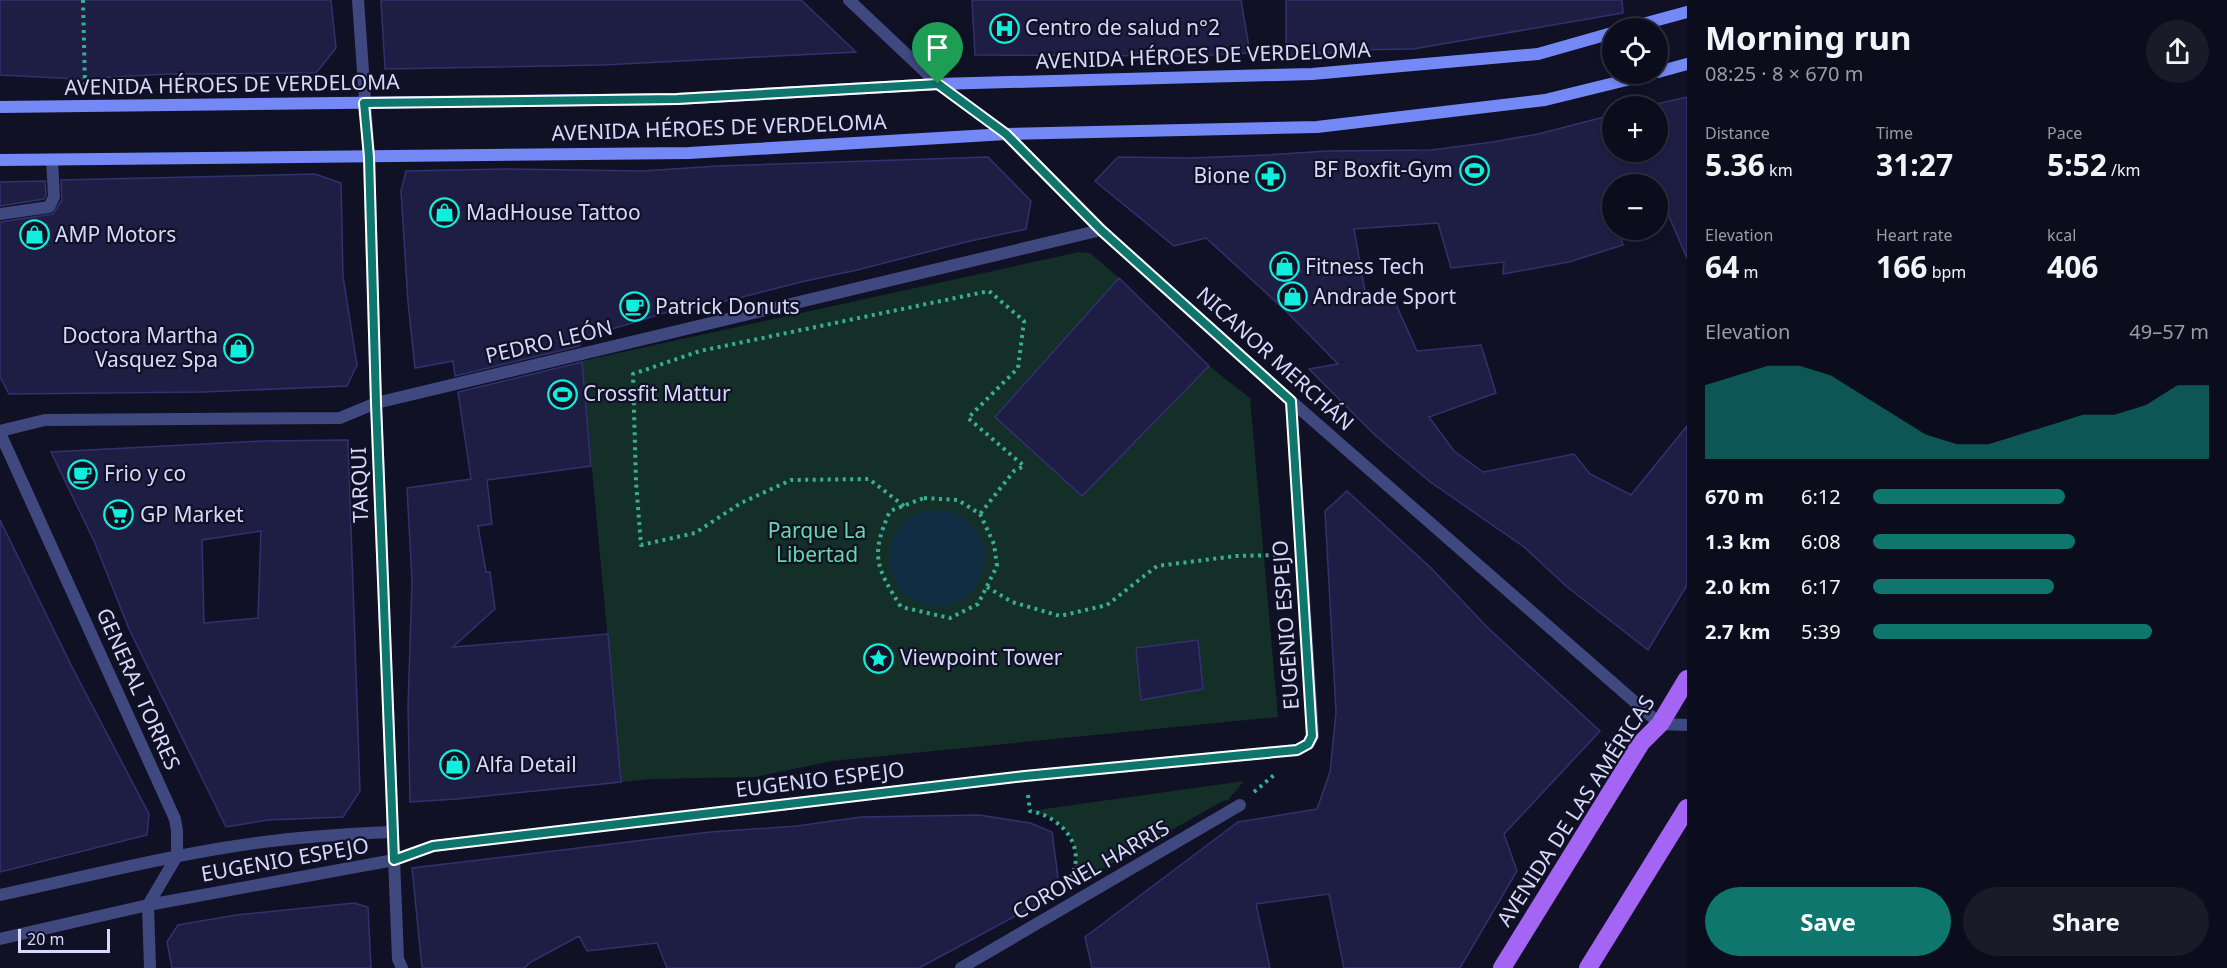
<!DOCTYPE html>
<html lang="en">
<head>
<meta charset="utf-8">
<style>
  body { margin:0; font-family:"Noto Sans",sans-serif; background:#1a1b29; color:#f1f3f6; height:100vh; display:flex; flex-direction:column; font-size:22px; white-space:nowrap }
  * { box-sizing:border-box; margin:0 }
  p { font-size:20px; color:#9a9ca3 }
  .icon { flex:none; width:33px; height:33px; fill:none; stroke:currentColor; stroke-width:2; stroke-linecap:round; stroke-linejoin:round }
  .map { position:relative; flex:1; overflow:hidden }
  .drawer { display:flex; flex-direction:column; background:#0c0d1c; width:540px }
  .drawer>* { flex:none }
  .controls { position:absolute; left:1602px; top:18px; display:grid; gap:12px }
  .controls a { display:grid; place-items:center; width:66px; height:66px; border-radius:50%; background:#0c0d1c; box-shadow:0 3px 9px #0003,0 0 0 2px #2c2d3b; font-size:30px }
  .scale { position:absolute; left:18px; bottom:15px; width:92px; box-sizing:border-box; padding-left:6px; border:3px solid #d7d9fc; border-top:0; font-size:16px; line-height:21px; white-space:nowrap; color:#d7d9fc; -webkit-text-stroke:4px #101125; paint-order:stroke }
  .pin { position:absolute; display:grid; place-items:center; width:51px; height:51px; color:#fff; margin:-62px -26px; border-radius:50% 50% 50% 0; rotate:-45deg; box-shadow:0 0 6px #0007 }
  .pin .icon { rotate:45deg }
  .round { display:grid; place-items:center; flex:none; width:63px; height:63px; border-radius:32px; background:#1a1b29 }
  .head { display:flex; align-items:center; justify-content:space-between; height:102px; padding:0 18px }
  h1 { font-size:33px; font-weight:700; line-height:45px }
  .figures { display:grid; grid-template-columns:repeat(3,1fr); gap:9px; height:102px; padding:6px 18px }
  .figures div { display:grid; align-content:center }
  .figures b { font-size:30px; font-weight:700 }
  .figures small { font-size:16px; font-weight:400 }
  .figures p { font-size:16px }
  .chart { height:168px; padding:12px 18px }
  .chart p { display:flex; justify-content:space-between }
  .chart svg { width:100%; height:108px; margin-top:6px; fill:#0f766e; opacity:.7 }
  .cta { display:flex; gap:12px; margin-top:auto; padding:12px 18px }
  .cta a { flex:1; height:69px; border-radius:36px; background:#0f766e; color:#fff; font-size:24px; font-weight:700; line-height:69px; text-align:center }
  .cta a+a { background:#1a1b29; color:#f1f3f6 }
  ul { padding:0 18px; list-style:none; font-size:20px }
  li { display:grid; grid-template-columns:96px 72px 1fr; align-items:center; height:45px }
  li i { height:15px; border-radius:8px; background:#0f766e }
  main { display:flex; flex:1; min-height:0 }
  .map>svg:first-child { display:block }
</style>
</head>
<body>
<main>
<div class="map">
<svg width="1687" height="968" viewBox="0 0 1687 968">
  <rect width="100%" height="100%" fill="#101125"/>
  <!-- green -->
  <path fill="#142e28" d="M1079,252L1090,253L1119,278L995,417L1078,492L1209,366L1250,398L1278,717L832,761L755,777L651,779L621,782L582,361Z
    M1244,781L1228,800L1221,802L1060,893C1064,887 1070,881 1073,873C1085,842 1059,815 1030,811Z"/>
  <!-- water -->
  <path fill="#102d44" d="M889 558a48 48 0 1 1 96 0a48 48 0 1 1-96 0Z"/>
  <!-- building -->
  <path fill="#1e1e44" stroke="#32316f" stroke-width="1.5" fill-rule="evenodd" d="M0,0H331L336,48L316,73L168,74L78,79L0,75Z
    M381,0H801L856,52L603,65L385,69Z
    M972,0H1241L1250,53L1193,56L975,55Z
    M1286,0H1622L1623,13L1413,49L1346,50V52L1286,55Z
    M1687,97V258L1658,191V184H1612V230H1619L1623,245L1569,262L1503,274L1504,262L1451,268L1438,223L1354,229L1366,297L1390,291L1417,351L1481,345L1496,393L1429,417L1454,451L1483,472L1574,454L1590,474L1631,495L1687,426V585L1648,650L1566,586L1524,547L1429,481L1376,436L1309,369L1338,364L1287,312L1206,238L1174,246L1095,181L1118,157L1190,158L1268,155L1327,151L1431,150L1493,142L1538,134L1612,115V152H1658V106H1648Z
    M988,157L1031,201L1026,229L966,242L857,270L801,282L731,300L664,313L580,339V346L455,376L453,361L415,368L408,302L401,191L406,171L505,169L643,171L717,166Z
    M315,174L341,183L343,276L357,365L347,386L203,392L9,394L0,377V222L53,214L62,200L61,180Z
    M45,181L46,195L44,199L0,206V182Z
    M1119,278L1209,366L1082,496L995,417Z
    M582,362L591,466L487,480L492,524L478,526L486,572H490L495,609L453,647L608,634L621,782L457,799L410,802L408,708L412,581L407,488L471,479L458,392Z
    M348,440L360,791L343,817L268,820L226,827L129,629L95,543L51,452L263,441ZM261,531L258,618L204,623L202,540Z
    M1347,491L1431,568L1488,628L1600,731L1504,834L1517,871L1460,968H1344L1329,894L1256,904L1270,968H1092L1085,937L1238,822L1317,809L1330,772L1336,712L1325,511Z
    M0,520L71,665L149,814L147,835L0,872Z
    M1198,640L1203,689L1141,700L1136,648Z
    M979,815L1030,823L1052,832L1058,877L1034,906L919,968H667L657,943L587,951L579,936L529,963L525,968H422L412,868L710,832L797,826L861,817Z
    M354,903L368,907L371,968H172L167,942L178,925L236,915Z"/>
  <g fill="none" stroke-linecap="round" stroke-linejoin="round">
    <!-- path -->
    <path stroke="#37b092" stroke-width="4" stroke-dasharray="3 4.5" stroke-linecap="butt" d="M83,0L85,86
      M924,498L958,500L980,514L994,544L997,566L978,604L950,618L901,607C876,567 870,556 890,511Z
      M904,506L869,479L791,480L741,503L695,533L641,545L636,482L633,374L700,351L989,291L1024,321L1018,368L968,418L1024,466L1014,471L980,514
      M987,587L1012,602L1060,616L1107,605L1157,566L1236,556L1280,555
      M1254,792L1274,775
      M1028,795L1030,811C1061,816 1088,847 1070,878"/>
    <!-- lane -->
    <path stroke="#3f4980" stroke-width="12" d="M0,214L49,207L54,197L52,160"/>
    <!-- street -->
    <path stroke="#3f4980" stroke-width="12" d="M358,0L369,157L376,403L398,959L402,968
      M849,0L938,84L1006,134L1101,230L1291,401L1660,724L1687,725
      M0,431L45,420L340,418L376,403L1101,230
      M0,433L175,819L177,831V856L148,905L150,968
      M0,895C76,879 152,859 229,847C283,838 338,834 393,832
      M0,939L148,905L394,860L433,846L1025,776L1297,750L1308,744L1313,736L1291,401
      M961,968L1240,805"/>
    <!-- secondary -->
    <path stroke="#7489f6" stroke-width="12" d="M1628,28L1687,12
      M1658,72L1687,64
      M0,107L677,99L938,84L1312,74L1538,54L1612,33
      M0,160L689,153L1006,134L1317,127L1545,100L1651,74"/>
    <!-- primary -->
    <path stroke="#a465f5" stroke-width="18" d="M1502,968L1641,743L1660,724L1687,679
      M1588,968L1687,808"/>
  </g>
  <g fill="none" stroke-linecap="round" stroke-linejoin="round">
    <defs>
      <path id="route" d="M938,84L1006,134L1101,230L1291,401L1312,736L1308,744L1297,750L1025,776L433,846L394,860L376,403L369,157L364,103L677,99Z"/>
    </defs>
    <!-- route casing -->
    <use href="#route" stroke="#fff" stroke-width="12"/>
    <!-- route -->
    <use href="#route" stroke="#0f766e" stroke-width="8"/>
  </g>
  <!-- icons -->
  <defs>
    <symbol id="hospital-ring" viewBox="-11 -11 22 22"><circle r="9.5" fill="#101125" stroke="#0fefdb" stroke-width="1.5"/><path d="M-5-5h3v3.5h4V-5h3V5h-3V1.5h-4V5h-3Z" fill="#0fefdb"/></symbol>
    <symbol id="stadium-ring" viewBox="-11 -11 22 22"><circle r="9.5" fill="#101125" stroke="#0fefdb" stroke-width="1.5"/><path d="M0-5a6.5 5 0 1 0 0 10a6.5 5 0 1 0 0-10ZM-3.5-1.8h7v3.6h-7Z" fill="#0fefdb"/></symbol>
    <symbol id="pharmacy-ring" viewBox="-11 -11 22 22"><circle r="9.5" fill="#101125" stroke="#0fefdb" stroke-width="1.5"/><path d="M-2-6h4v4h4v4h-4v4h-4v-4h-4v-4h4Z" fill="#0fefdb"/></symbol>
    <symbol id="shop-ring" viewBox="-11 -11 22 22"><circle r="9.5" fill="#101125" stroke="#0fefdb" stroke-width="1.5"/><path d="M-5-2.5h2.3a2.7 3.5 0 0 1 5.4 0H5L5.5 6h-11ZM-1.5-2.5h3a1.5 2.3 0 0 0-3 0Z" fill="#0fefdb"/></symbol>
    <symbol id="cafe-ring" viewBox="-11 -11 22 22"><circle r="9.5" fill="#101125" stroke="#0fefdb" stroke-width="1.5"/><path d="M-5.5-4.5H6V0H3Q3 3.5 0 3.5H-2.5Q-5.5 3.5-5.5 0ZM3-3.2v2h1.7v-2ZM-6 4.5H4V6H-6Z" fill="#0fefdb"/></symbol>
    <symbol id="supermarket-ring" viewBox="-11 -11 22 22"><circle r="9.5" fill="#101125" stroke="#0fefdb" stroke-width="1.5"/><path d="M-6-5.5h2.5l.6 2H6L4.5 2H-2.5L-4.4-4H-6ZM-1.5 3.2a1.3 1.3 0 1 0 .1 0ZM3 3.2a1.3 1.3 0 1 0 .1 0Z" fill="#0fefdb"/></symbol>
    <symbol id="sight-ring" viewBox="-11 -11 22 22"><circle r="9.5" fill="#101125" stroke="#0fefdb" stroke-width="1.5"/><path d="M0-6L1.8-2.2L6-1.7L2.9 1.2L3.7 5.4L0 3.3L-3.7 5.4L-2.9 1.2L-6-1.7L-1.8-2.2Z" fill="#0fefdb"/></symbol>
  </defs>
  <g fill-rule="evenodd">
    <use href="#hospital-ring" x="988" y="12" width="33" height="33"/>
    <use href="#stadium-ring" x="1458" y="154" width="33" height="33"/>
    <use href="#pharmacy-ring" x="1254" y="160" width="33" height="33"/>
    <use href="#shop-ring" x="428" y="196" width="33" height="33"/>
    <use href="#shop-ring" x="18" y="218" width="33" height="33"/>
    <use href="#shop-ring" x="1268" y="250" width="33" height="33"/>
    <use href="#shop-ring" x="1276" y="280" width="33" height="33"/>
    <use href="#cafe-ring" x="618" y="290" width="33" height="33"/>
    <use href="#shop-ring" x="222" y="332" width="33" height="33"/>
    <use href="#stadium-ring" x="546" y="378" width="33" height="33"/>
    <use href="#cafe-ring" x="66" y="458" width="33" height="33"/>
    <use href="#supermarket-ring" x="102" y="498" width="33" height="33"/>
    <use href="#sight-ring" x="862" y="642" width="33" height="33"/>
    <use href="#shop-ring" x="438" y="748" width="33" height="33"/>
  </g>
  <g text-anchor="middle" stroke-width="4.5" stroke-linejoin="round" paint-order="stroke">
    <!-- poi labels -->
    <g font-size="21" fill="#d7d9fc" stroke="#101125" text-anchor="start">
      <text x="1025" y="35">Centro de salud n°2</text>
      <text x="1453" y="177" text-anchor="end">BF Boxfit-Gym</text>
      <text x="1250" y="183" text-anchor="end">Bione</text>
      <text x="466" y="220">MadHouse Tattoo</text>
      <text x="55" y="242">AMP Motors</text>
      <text x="1305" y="274">Fitness Tech</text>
      <text x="1313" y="304">Andrade Sport</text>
      <text x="655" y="314">Patrick Donuts</text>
      <text x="218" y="343" text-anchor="end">Doctora Martha<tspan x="218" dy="24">Vasquez Spa</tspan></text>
      <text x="583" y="401">Crossfit Mattur</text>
      <text x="104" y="481">Frio y co</text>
      <text x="140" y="522">GP Market</text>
      <text x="900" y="665">Viewpoint Tower</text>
      <text x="476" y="772">Alfa Detail</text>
    </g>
    <!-- street labels -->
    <g font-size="21" fill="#d7d9fc" stroke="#101125">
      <text transform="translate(1203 56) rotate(-2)" y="7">AVENIDA HÉROES DE VERDELOMA</text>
      <text transform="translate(232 85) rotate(-1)" y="7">AVENIDA HÉROES DE VERDELOMA</text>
      <text transform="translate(719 128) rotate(-2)" y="7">AVENIDA HÉROES DE VERDELOMA</text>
      <text transform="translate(549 342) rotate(-13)" y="7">PEDRO LEÓN</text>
      <text transform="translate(1275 359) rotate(42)" y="7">NICANOR MERCHÁN</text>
      <text transform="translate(360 485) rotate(-92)" y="7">TARQUI</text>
      <text transform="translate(1286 625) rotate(-94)" y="7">EUGENIO ESPEJO</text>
      <text transform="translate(138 689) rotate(66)" y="7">GENERAL TORRES</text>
      <text transform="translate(820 780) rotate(-7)" y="7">EUGENIO ESPEJO</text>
      <text transform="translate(1576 811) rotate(-57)" y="7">AVENIDA DE LAS AMÉRICAS</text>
      <text transform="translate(285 860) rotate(-10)" y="7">EUGENIO ESPEJO</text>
      <text transform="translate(1091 870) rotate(-30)" y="7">CORONEL HARRIS</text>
    </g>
    <!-- park labels -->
    <g font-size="21" fill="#67d8a6" stroke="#101125">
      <text x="817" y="538">Parque La<tspan x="817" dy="24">Libertad</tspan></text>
    </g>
  </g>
</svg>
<div class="controls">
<a><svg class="icon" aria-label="locate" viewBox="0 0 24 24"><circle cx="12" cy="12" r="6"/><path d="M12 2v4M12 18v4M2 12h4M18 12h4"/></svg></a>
<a>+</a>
<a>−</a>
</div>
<div class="scale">20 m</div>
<div class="pin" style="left:938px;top:84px;background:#1e9e55"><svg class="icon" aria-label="arrive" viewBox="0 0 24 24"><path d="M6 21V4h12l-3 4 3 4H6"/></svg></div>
</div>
<section class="drawer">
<div class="head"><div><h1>Morning run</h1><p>08:25 · 8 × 670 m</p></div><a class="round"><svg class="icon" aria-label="share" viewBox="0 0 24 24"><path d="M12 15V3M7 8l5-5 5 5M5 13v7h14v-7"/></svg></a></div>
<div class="figures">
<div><p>Distance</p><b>5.36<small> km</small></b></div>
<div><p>Time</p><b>31:27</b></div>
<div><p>Pace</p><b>5:52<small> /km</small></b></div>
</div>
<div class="figures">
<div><p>Elevation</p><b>64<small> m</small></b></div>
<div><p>Heart rate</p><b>166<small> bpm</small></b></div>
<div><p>kcal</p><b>406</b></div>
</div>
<div class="chart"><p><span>Elevation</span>49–57 m</p>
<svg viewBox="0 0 160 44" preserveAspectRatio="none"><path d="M0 44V14L10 10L20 6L30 6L40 10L50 18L60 26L70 34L80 38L90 38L100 34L110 30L120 26L130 26L140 22L150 14L160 14V44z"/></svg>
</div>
<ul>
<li><b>670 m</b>6:12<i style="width:57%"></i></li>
<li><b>1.3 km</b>6:08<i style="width:60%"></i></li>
<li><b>2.0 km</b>6:17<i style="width:54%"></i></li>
<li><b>2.7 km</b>5:39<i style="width:83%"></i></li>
</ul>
<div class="cta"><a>Save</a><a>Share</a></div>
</section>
</main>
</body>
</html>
